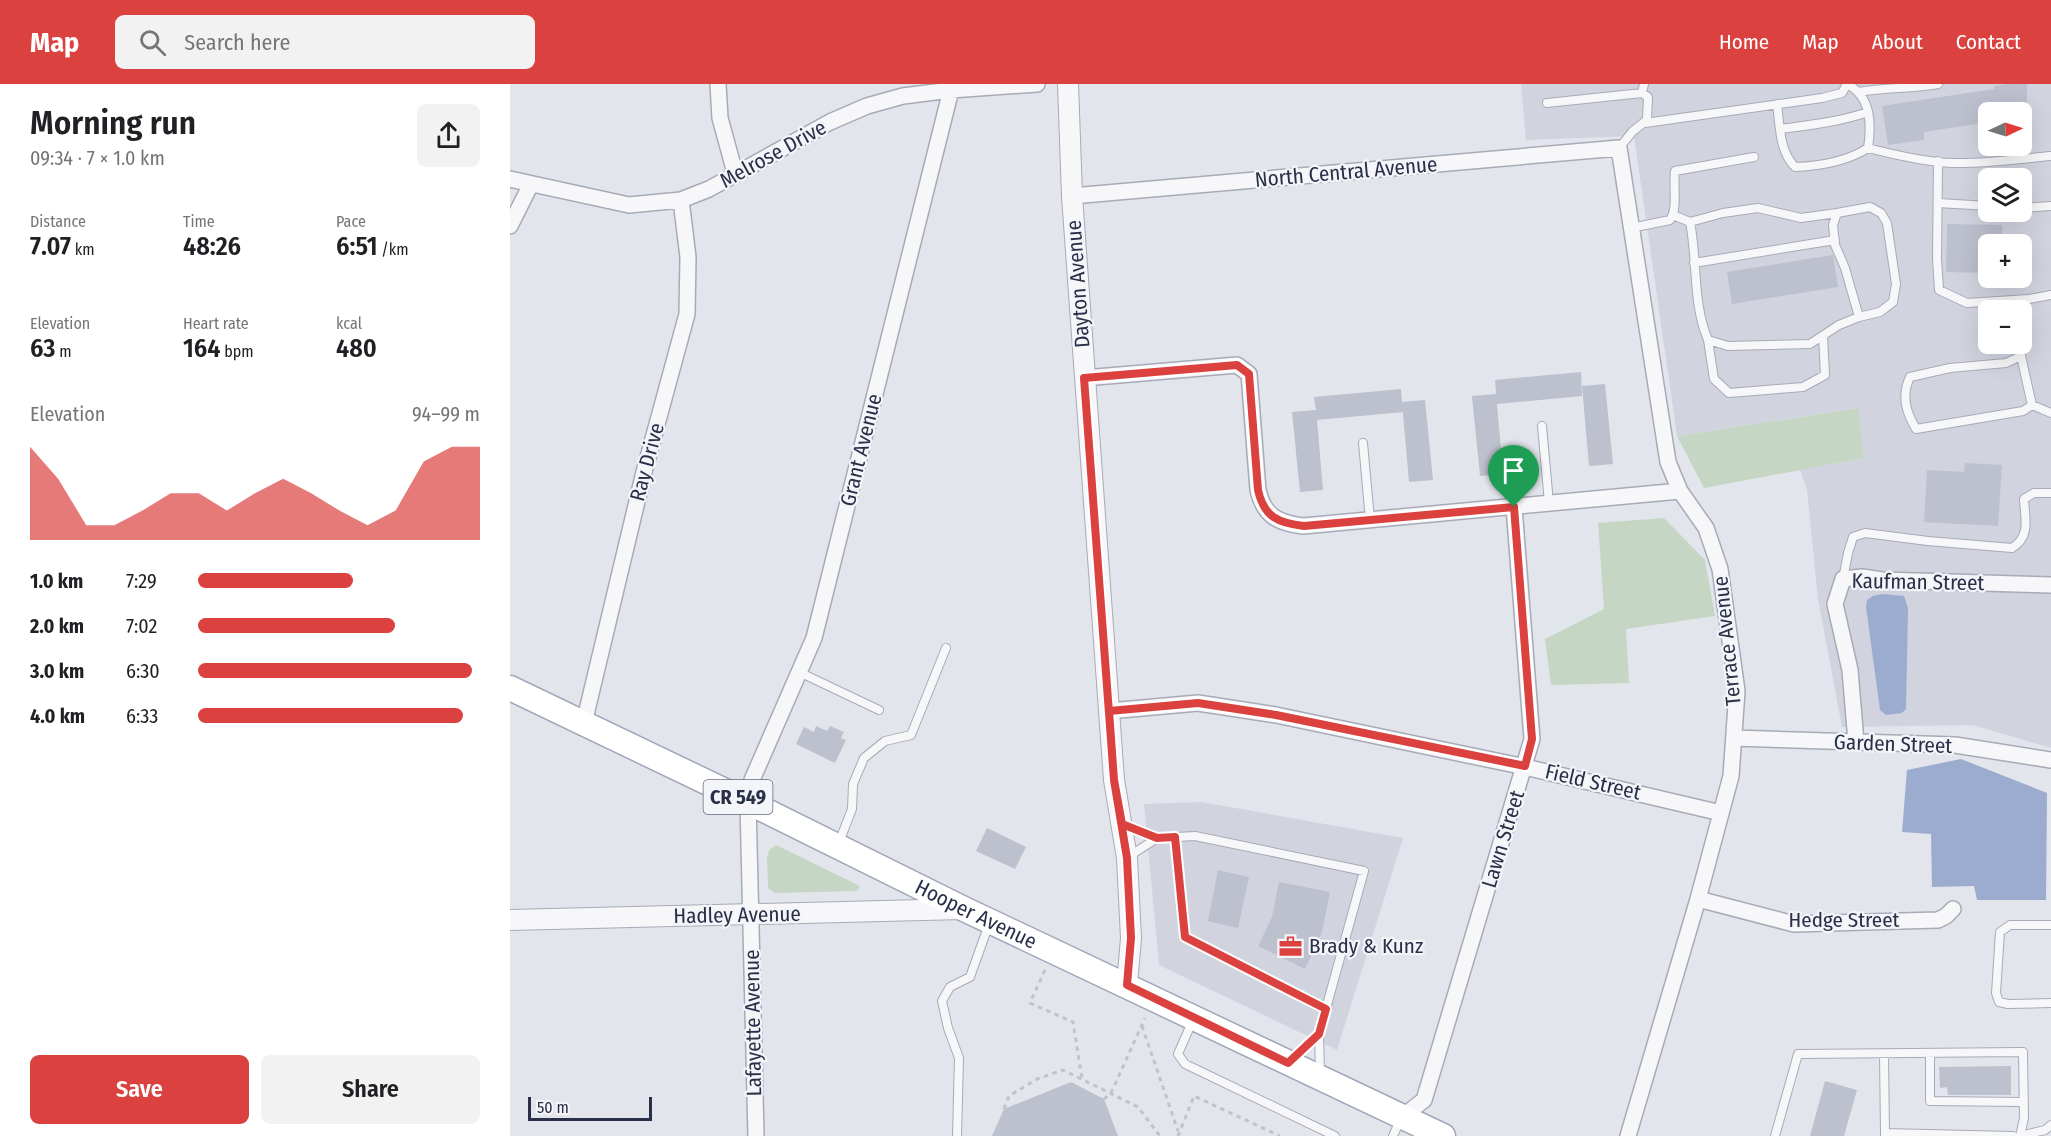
<!DOCTYPE html>
<html lang="en">
<head>
<meta charset="utf-8">
<style>
  body { margin:0; font-family:"Fira Sans Condensed",sans-serif; background:#f2f2f2; color:#202124; height:100vh; display:flex; flex-direction:column; font-size:22px; white-space:nowrap }
  * { box-sizing:border-box; margin:0 }
  p { font-size:20px; color:#757577 }
  .icon { flex:none; width:33px; height:33px; fill:none; stroke:currentColor; stroke-width:2; stroke-linecap:round; stroke-linejoin:round }
  .map { position:relative; flex:1; overflow:hidden }
  .panel { display:flex; flex-direction:column; background:#fff; width:510px }
  .panel>* { flex:none }
  .needle { width:39px; rotate:86deg }
  .buttons { position:absolute; left:1468px; top:18px; display:grid; gap:12px }
  .buttons a { display:grid; place-items:center; width:54px; height:54px; border-radius:9px; background:#fff; box-shadow:0 6px 24px #0002; font-size:30px }
  .scale { position:absolute; left:18px; bottom:15px; width:124px; box-sizing:border-box; padding-left:6px; border:3px solid #292f47; border-top:0; font-size:16px; line-height:21px; white-space:nowrap; color:#292f47; -webkit-text-stroke:4px #f3f5f9; paint-order:stroke }
  .pin { position:absolute; display:grid; place-items:center; width:51px; height:51px; color:#fff; margin:-62px -26px; border-radius:50% 50% 50% 0; rotate:-45deg; box-shadow:0 0 6px #0007 }
  .pin .icon { rotate:45deg }
  .round { display:grid; place-items:center; flex:none; width:63px; height:63px; border-radius:9px; background:#f2f2f2 }
  .head { display:flex; align-items:center; justify-content:space-between; height:102px; padding:0 30px }
  h1 { font-size:33px; font-weight:600; line-height:45px }
  .metrics { display:grid; grid-template-columns:repeat(3,1fr); gap:9px; height:102px; padding:6px 30px }
  .metrics div { display:grid; align-content:center }
  .metrics b { font-size:26px; font-weight:600 }
  .metrics small { font-size:16px; font-weight:400 }
  .metrics p { font-size:16px }
  .chart { height:168px; padding:12px 30px }
  .chart p { display:flex; justify-content:space-between }
  .chart svg { width:100%; height:108px; margin-top:6px; fill:#db423f; opacity:.7 }
  .button { display:flex; gap:12px; margin-top:auto; padding:12px 30px }
  .button a { flex:1; height:69px; border-radius:9px; background:#db423f; color:#fff; font-size:24px; font-weight:600; line-height:69px; text-align:center }
  .button a+a { background:#f2f2f2; color:#202124 }
  ul { padding:0 30px; list-style:none; font-size:20px }
  li { display:grid; grid-template-columns:96px 72px 1fr; align-items:center; height:45px }
  li i { height:15px; border-radius:8px; background:#db423f }
  header { display:flex; align-items:center; gap:36px; box-sizing:border-box; height:84px; padding:0 30px; background:#db423f; color:#fff }
  header strong { font-size:28px }
  nav { display:flex; gap:33px; margin-inline-start:auto; font-size:21px }
  .search { width:420px; height:54px; background:#f2f2f2; display:flex; align-items:center; gap:15px; box-sizing:border-box; padding:0 21px; border-radius:9px; color:#757577; font-size:22px }
  main { display:flex; flex:1; min-height:0 }
  .map>svg:first-child { display:block }
</style>
</head>
<body>
<header>
<strong>Map</strong>
<div class="search"><svg class="icon" aria-label="search" viewBox="0 0 24 24"><circle cx="10" cy="10" r="6"/><path d="M15 15l6 6"/></svg>Search here</div>
<nav><a>Home</a><a>Map</a><a>About</a><a>Contact</a></nav>
</header>
<main>
<section class="panel">
<div class="head"><div><h1>Morning run</h1><p>09:34 · 7 × 1.0 km</p></div><a class="round"><svg class="icon" aria-label="share" viewBox="0 0 24 24"><path d="M12 15V3M7 8l5-5 5 5M5 13v7h14v-7"/></svg></a></div>
<div class="metrics">
<div><p>Distance</p><b>7.07<small> km</small></b></div>
<div><p>Time</p><b>48:26</b></div>
<div><p>Pace</p><b>6:51<small> /km</small></b></div>
</div>
<div class="metrics">
<div><p>Elevation</p><b>63<small> m</small></b></div>
<div><p>Heart rate</p><b>164<small> bpm</small></b></div>
<div><p>kcal</p><b>480</b></div>
</div>
<div class="chart"><p><span>Elevation</span>94–99 m</p>
<svg viewBox="0 0 160 44" preserveAspectRatio="none"><path d="M0 44V6L10 19L20 38L30 38L40 32L50 25L60 25L70 32L80 25L90 19L100 25L110 32L120 38L130 32L140 12L150 6L160 6V44z"/></svg>
</div>
<ul>
<li><b>1.0 km</b>7:29<i style="width:55%"></i></li>
<li><b>2.0 km</b>7:02<i style="width:70%"></i></li>
<li><b>3.0 km</b>6:30<i style="width:97%"></i></li>
<li><b>4.0 km</b>6:33<i style="width:94%"></i></li>
</ul>
<div class="button"><a>Save</a><a>Share</a></div>
</section>
<div class="map">
<svg width="1541" height="1052" viewBox="0 0 1541 1052">
  <rect width="100%" height="100%" fill="#e3e5ec"/>
  <!-- built -->
  <path fill="#d1d4df" fill-rule="evenodd" d="M1011,0H1541V664L1463,641L1332,643L1308,515L1297,406L1290,386L1354,374L1347,324L1167,352L1124,52L1016,56ZM1479,28H1512V62H1479ZM1479,94H1512V128H1479ZM1479,160H1512V194H1479ZM1479,226H1512V260H1479Z
    M692,718L893,754L827,966L649,881L634,720Z"/>
  <!-- green -->
  <path fill="#c5d7c4" d="M1348,324L1354,374L1194,404L1167,352Z
    M1154,434L1195,476L1205,532L1116,545L1119,599L1041,601L1035,555L1094,525L1088,439Z
    M266,761L350,802L349,805L346,807L265,809L259,805L258,802L257,774L259,766Z"/>
  <!-- water -->
  <path fill="#9caccf" d="M1372,510L1394,512L1398,524L1396,625L1392,629L1376,631L1370,626L1356,523L1357,516L1363,512Z
    M1451,675L1537,709L1536,816H1467L1464,802L1422,803L1421,750L1392,748L1397,686Z"/>
  <!-- building -->
  <path fill="#bdc0cd" d="M1498,0H1517V28H1479V38L1414,48V56L1378,61L1372,22L1484,5V2Z
    M1437,140L1492,141V160H1479V189L1436,188Z
    M1323,171L1328,203L1222,220L1217,188Z
    M1071,288L1072,312L987,320L993,390L970,392L962,312L986,310L985,296Z
    M1095,300L1103,380L1079,382L1072,302Z
    M891,305L893,328L807,336L813,406L790,408L782,328L806,326L804,313Z
    M915,316L923,396L899,398L892,318Z
    M1455,379L1492,381L1488,442L1414,438L1417,386L1454,388Z
    M306,642L317,647L320,642L334,648L331,654L336,656L325,679L286,660L294,643L304,648Z
    M477,744L516,763L505,785L466,767Z
    M708,786L739,793L728,844L698,837Z
    M769,798L820,808L812,848L795,885L748,862L762,833Z
    M1501,982V1011H1438L1437,1003L1430,1004L1429,983Z
    M1315,997L1347,1006L1334,1052H1300Z
    M561,998L594,1015L608,1052H482L494,1025Z"/>
  <g fill="none" stroke-linecap="round" stroke-linejoin="round">
    <defs>
      <path id="service" d="M1349,8C1376,3 1402,5 1428,0
        M1132,9L1134,0
        M1037,19L1132,9L1138,13L1137,36L1123,47L1109,64
        M1267,20C1270,41 1269,67 1285,83C1311,82 1336,78 1358,64C1362,39 1361,12 1337,0
        M1135,39L1312,14L1332,9L1337,0
        M1271,45C1300,41 1329,38 1358,28
        M1358,64C1385,71 1414,78 1442,79C1475,80 1508,75 1541,72
        M1428,77L1427,175L1429,206L1457,219L1519,215L1541,211
        M1428,119L1479,122
        M1512,124L1541,122
        M1163,131L1180,138C1188,178 1182,218 1198,256L1218,262L1300,260L1329,241L1349,233L1370,228L1383,218L1386,200L1377,139L1371,129L1360,123L1327,129L1323,141L1325,161L1335,184L1349,233
        M1180,138L1213,129L1248,124L1291,134L1327,129
        M1121,144L1160,136C1168,125 1163,102 1165,87L1244,73
        M1184,179L1325,156
        M1509,216L1510,226
        M1198,256L1204,295L1219,309L1293,303L1315,291L1313,252
        M1511,272L1496,279L1440,284L1400,293C1391,312 1396,328 1406,345L1513,327L1522,321L1511,272L1512,260
        M1522,321L1541,329
        M1032,342L1039,419
        M853,359L860,436
        M1333,495L1338,469L1343,453L1355,449L1418,457L1502,464C1521,452 1515,435 1514,415L1524,409H1541
        M289,588L369,626
        M613,740L647,754L685,752L854,787L809,950
        M665,753L675,853L815,925
        M328,761L342,725L343,700L354,674L375,657L401,651L436,564
        M618,773L647,754
        M1541,841H1500L1490,848L1486,909L1489,918L1498,920L1541,919
        M682,938L668,970L675,980L825,1052
        M1420,969V1017L1514,1018
        M1374,970L1375,1049
        M780,977L809,950L810,989
        M447,1052L449,974L438,944L432,917L440,903L460,893L479,840
        M883,1052L891,1034
        M1265,1052L1288,970L1513,968L1514,1034L1510,1052
        M1375,1052V1049L1503,1052
        M1510,1052L1535,1046L1541,1041"/>
      <path id="minor" d="M208,0L210,34L225,89
        M0,95L119,121L171,116L199,105L320,38L357,22L393,12L441,6L527,0
        M562,112L1109,64L1158,378L1170,407L1196,444L1210,485L1227,607L1221,692L1188,815L1118,1052
        M0,142L21,100
        M574,294L727,281L739,290L748,406C754,432 768,439 793,442L1170,407
        M599,627L688,619L766,631L1015,683L1211,729
        M74,639L134,388L177,230L178,173L171,116
        M1224,654L1445,661L1541,676
        M1346,658L1340,586L1325,520L1333,495L1352,493L1372,496L1541,501
        M1188,815L1284,840L1428,836L1436,832L1443,825
        M892,1033L914,1016L1022,655L1004,423
        M246,1052L238,718L242,696L304,554L441,6"/>
      <path id="tertiary" d="M558,0L562,112L604,696L617,774L621,854L617,901
        M0,836L453,825"/>
      <g id="primary">
        <path id="s1" d="M0,604L238,718L454,825L933,1052"/>
      </g>
    </defs>
    <!-- service casing -->
    <use href="#service" stroke="#a7abb7" stroke-width="10"/>
    <!-- minor casing -->
    <use href="#minor" stroke="#a7abb7" stroke-width="18"/>
    <!-- tertiary casing -->
    <use href="#tertiary" stroke="#a7abb7" stroke-width="22"/>
    <!-- primary casing -->
    <use href="#primary" stroke="#a1a7b9" stroke-width="27"/>
    <!-- path -->
    <path stroke="#c1c3cb" stroke-width="3" stroke-dasharray="4.5 4.5" stroke-linecap="butt" d="M535,886L520,919L563,938L572,995
      M632,942L668,1047
      M594,1015L601,1009L635,934
      M494,1025L499,1012L527,995L553,986L628,1023L650,1052
      M668,1052L684,1012L770,1052"/>
    <!-- service -->
    <use href="#service" stroke="#f7f7fa" stroke-width="8"/>
    <!-- minor -->
    <use href="#minor" stroke="#f7f7fa" stroke-width="15"/>
    <!-- tertiary -->
    <use href="#tertiary" stroke="#f7f7fa" stroke-width="20"/>
    <!-- primary -->
    <use href="#primary" stroke="#fff" stroke-width="24"/>
  </g>
  <g fill="none" stroke-linecap="round" stroke-linejoin="round">
    <defs>
      <path id="route" d="M1004,423L1022,655L1015,682L766,631L688,619L599,627L604,696L617,774L621,854L617,901L778,979L809,950L816,925L675,853L665,753L647,754L612,740L604,696L574,294L727,281L739,290L748,406C754,433 768,439 794,442L1004,423"/>
    </defs>
    <!-- route casing -->
    <use href="#route" stroke="#fff" stroke-width="12"/>
    <!-- route -->
    <use href="#route" stroke="#db423f" stroke-width="8"/>
  </g>
  <!-- icons -->
  <defs>
    <symbol id="office-bare" viewBox="-9 -9 18 18"><path d="M-6-3h4V-5.5h4V-3h4V5H-6ZM-1-4.5V-3h2v-1.5ZM-6 0V1H6V0Z" fill="#db423f" stroke="#f3f5f9" stroke-width="2.5" paint-order="stroke"/></symbol>
  </defs>
  <g fill-rule="evenodd">
    <use href="#office-bare" x="764" y="846" width="33" height="33"/>
  </g>
  <g text-anchor="middle" stroke-width="4.5" stroke-linejoin="round" paint-order="stroke">
    <!-- shield labels -->
    <rect fill="#f3f5f9" stroke="#666a7c" stroke-width="1.5" x="193.5" y="696" width="69" height="34" rx="4.5"/>
    <g font-size="20" font-weight="bold" fill="#292f47">
      <text x="228" y="720">CR 549</text>
    </g>
    <!-- street labels -->
    <g font-size="21" fill="#292f47" stroke="#f3f5f9">
      <text transform="translate(263 70) rotate(-29)" y="7">Melrose Drive</text>
      <text transform="translate(836 88) rotate(-5)" y="7">North Central Avenue</text>
      <text transform="translate(568 200) rotate(-94)" y="7">Dayton Avenue</text>
      <text transform="translate(351 366) rotate(-76)" y="7">Grant Avenue</text>
      <text transform="translate(137 378) rotate(-75)" y="7">Ray Drive</text>
      <text transform="translate(1408 498) rotate(1)" y="7">Kaufman Street</text>
      <text transform="translate(1217 557) rotate(-96)" y="7">Terrace Avenue</text>
      <text transform="translate(1383 660) rotate(2)" y="7">Garden Street</text>
      <text transform="translate(1083 698) rotate(13)" y="7">Field Street</text>
      <text transform="translate(993 755) rotate(-73)" y="7">Lawn Street</text>
      <text dy="7" stroke="none"><textPath href="#s1" startOffset="518">Hooper Avenue</textPath></text>
      <text transform="translate(227 831) rotate(-1)" y="7">Hadley Avenue</text>
      <text x="1334" y="843">Hedge Street</text>
      <text transform="translate(243 939) rotate(-91)" y="7">Lafayette Avenue</text>
    </g>
    <!-- poi labels -->
    <g font-size="21" fill="#292f47" stroke="#f3f5f9" text-anchor="start">
      <text x="799" y="869">Brady &amp; Kunz</text>
    </g>
  </g>
</svg>
<div class="buttons">
<a><svg class="needle" viewBox="-14 -14 28 28"><path d="M0-13l5 13h-10z" fill="#e53935"/><path d="M0 13l5-13h-10z" fill="#757577"/></svg></a>
<a><svg class="icon" aria-label="layers" viewBox="0 0 24 24"><path d="M12 4l9 5-9 5-9-5zM3 14l9 5 9-5"/></svg></a>
<a>+</a>
<a>−</a>
</div>
<div class="scale">50 m</div>
<div class="pin" style="left:1004px;top:423px;background:#1e9e55"><svg class="icon" aria-label="arrive" viewBox="0 0 24 24"><path d="M6 21V4h12l-3 4 3 4H6"/></svg></div>
</div>
</main>
</body>
</html>
